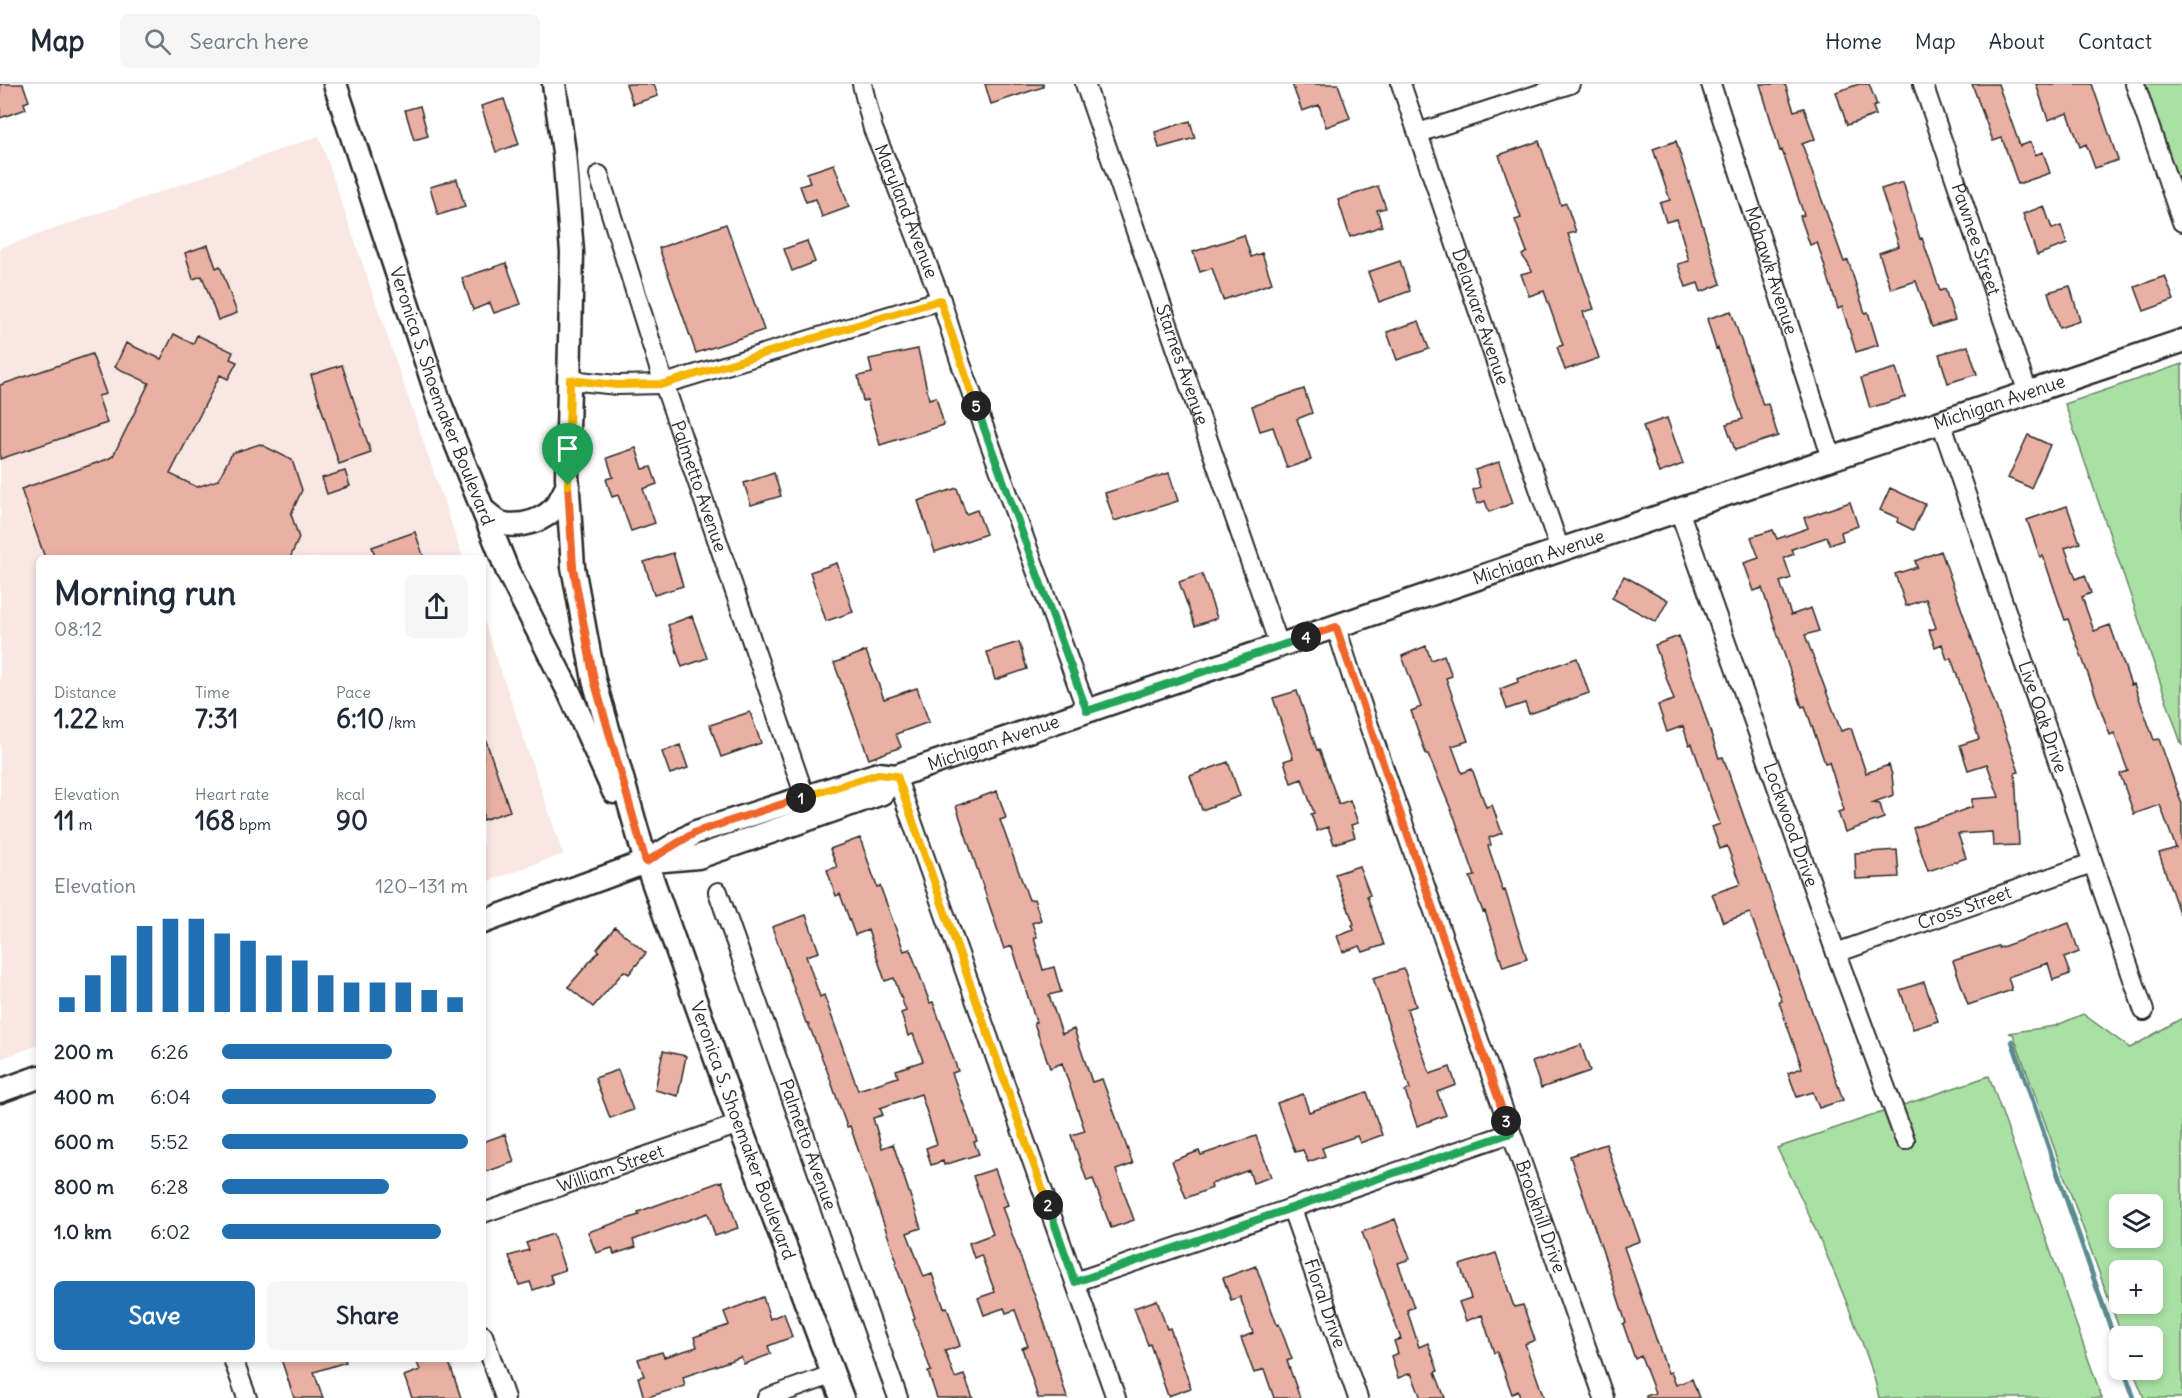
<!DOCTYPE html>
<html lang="en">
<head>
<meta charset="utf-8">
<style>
  body { margin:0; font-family:Delius,sans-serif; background:#f6f6f7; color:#1f2937; height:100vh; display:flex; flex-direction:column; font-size:22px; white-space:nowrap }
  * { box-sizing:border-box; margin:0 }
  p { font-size:20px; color:#747a83 }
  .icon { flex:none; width:33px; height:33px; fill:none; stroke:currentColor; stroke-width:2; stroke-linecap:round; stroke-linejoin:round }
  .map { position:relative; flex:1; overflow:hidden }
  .sheet { position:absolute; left:36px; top:471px; width:450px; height:807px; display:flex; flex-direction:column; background:#fff; border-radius:9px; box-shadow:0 3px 9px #0003 }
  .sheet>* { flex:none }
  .fabs { position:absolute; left:2109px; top:1110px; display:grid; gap:12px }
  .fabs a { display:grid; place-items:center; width:54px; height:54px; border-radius:9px; background:#fff; box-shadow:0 3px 9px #0003; font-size:30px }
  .pin { position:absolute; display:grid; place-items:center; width:51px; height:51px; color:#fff; margin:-62px -26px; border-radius:50% 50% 50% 0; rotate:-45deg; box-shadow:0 0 6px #0007 }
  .pin .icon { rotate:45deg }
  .km { position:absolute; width:30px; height:30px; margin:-15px; border-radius:50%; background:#222; color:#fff; font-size:16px; line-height:30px; text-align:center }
  .round { display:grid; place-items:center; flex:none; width:63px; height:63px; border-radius:9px; background:#f6f6f7 }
  .summary { display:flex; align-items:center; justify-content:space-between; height:102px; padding:0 18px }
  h1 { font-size:33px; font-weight:800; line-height:45px }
  .stats { display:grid; grid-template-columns:repeat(3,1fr); gap:9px; height:102px; padding:6px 18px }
  .stats div { display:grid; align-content:center }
  .stats b { font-size:26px; font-weight:800 }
  .stats small { font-size:16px; font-weight:400 }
  .stats p { font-size:16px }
  .chart { height:168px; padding:12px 18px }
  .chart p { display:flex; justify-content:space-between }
  .chart svg { width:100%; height:108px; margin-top:6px; stroke:#1f6fb2; stroke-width:6 }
  .action { display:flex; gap:12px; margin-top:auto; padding:12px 18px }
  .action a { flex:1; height:69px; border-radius:9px; background:#1f6fb2; color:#fff; font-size:24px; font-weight:800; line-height:69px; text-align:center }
  .action a+a { background:#f6f6f7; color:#1f2937 }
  ul { padding:0 18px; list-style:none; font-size:20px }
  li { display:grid; grid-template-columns:96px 72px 1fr; align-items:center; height:45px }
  li i { height:15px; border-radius:8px; background:#1f6fb2 }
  header { display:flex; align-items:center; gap:36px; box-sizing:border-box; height:84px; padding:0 30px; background:#fff; border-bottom:2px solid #e0e1e3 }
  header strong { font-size:28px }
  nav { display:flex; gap:33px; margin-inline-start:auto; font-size:21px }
  .search { width:420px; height:54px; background:#f6f6f7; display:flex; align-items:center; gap:15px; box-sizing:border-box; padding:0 21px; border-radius:9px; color:#747a83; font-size:22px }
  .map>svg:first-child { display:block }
</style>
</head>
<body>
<header>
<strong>Map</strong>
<div class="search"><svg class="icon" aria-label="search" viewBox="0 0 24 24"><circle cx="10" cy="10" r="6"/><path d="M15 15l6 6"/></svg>Search here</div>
<nav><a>Home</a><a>Map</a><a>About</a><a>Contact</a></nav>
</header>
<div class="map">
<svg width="2182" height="1314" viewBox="0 0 2182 1314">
  <rect width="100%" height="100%" fill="#fff"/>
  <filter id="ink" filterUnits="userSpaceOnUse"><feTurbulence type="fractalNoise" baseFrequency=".0167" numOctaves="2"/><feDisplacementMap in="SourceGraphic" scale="12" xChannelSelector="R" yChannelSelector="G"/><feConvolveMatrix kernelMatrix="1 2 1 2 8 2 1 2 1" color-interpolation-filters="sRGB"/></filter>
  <g filter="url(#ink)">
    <!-- built -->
    <path fill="#f9e7e3" d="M319,52L463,474H39V961L0,975V164Z
      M483,534L563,770L483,799Z"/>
    <!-- green -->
    <path fill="#a9e1a5" stroke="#6a8668" stroke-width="1.5" fill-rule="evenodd" d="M2144,0H2182V113Z
      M2182,280V662L2065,320Z
      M2083,930L2130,964L2182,934V1314H2144L2133,1286H2152V1252H2122L2013,950L2008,949L2055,942ZM2152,1120V1154H2120V1120ZM2120,1186H2152V1220H2120Z
      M1989,992L2102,1314H1879C1873,1284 1861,1256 1850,1227C1828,1172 1804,1118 1777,1064Z"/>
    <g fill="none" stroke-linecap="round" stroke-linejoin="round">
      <!-- stream -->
      <path stroke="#5a8c8f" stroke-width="5" d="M2012,957L2120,1271
        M2124,1286L2134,1314"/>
    </g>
    <!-- building -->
    <path fill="#eab0a3" stroke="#2b2b2b" stroke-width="1.5" d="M0,0H23L29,17L24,19L26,25L0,34Z
      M626,0H654L658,12L633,20Z
      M985,0H1043V3L991,20Z
      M1292,0H1338L1350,34L1326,43L1319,21L1302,27Z
      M1760,0H1785L1794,27L1804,24L1815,55L1802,60L1844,178L1848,176L1865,229L1868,228L1878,261L1856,268L1842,223L1838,225L1817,158L1810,161L1800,132L1804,131L1782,66L1780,67Z
      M1859,0H1869L1877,21L1873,23L1876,31L1847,41L1836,8Z
      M1972,0H1998L2020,62L2031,58L2035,71L2043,68L2050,89L2018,100L2002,54L1993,57Z
      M2036,0H2092L2118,76L2095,84L2086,60L2080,63L2068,29L2048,36Z
      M504,15L519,60L496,68L481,22Z
      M420,22L428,52L414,56L405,26Z
      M1190,37L1195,54L1159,64L1155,48Z
      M1539,57L1561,121L1566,119L1576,148L1568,150L1594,225L1583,228L1599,274L1565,286L1557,263L1563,261L1544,207L1529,212L1521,190L1532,187L1522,171L1527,168L1515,136L1521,134L1499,71Z
      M1676,57L1721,200L1701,208L1698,199L1686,203L1678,180L1689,177L1677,135L1666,138L1660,119L1670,116L1653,65Z
      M834,80L849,123L822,133L816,115L806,118L800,102L810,99L807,89Z
      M457,95L465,123L438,131L430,103Z
      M1903,98L1920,155L1922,154L1940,207L1945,205L1955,236L1932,243L1916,197L1891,205L1879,169L1899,162L1881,105Z
      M1378,102L1386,124L1377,126L1382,142L1350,153L1338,116Z
      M2044,122L2052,145L2061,142L2067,160L2037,171L2023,130Z
      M726,140L764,246L696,269L659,164Z
      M1244,151L1251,173L1262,169L1272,199L1223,216L1212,184L1200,188L1193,168Z
      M807,157L815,178L792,187L784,165Z
      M208,161L216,184L220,182L237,229L218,236L202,192L193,195L185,169Z
      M1400,177L1410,207L1379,218L1368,188Z
      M506,179L521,220L494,229L490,219L473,226L462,194Z
      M2165,192L2174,216L2144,227L2135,203Z
      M2070,202L2080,237L2059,244L2048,208Z
      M1731,227L1763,321L1768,320L1778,352L1735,366L1726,340L1743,335L1718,264L1716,265L1707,235Z
      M1419,237L1429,265L1397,276L1387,248Z
      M174,250L193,260L197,251L233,268L230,275L237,278L228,295L220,291L170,390L197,403L218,396L232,369L260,360L292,376L302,406L291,430L299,454L290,474H45L21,405L108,375L113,372L149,299L115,283L126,259L161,275Z
      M1968,262L1977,290L1948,299L1939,270Z
      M918,265L929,315L936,313L944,341L880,361L867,316L863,317L858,292L872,289L869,275Z
      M92,270L106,310L98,312L107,339L0,375V301Z
      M342,281L371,369L339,380L311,291Z
      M1896,284L1905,313L1870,324L1861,294Z
      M1304,305L1312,329L1297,335L1311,376L1287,384L1273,343L1260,347L1252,322Z
      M1667,334L1683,380L1659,389L1643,342Z
      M2028,351L2050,361L2031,404L2008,394Z
      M636,364L643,385L651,383L657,400L643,405L655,439L631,447L618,411L612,413L606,395L613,393L607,374Z
      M1499,378L1513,419L1489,428L1485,417L1477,420L1473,406L1480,403L1475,386Z
      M345,387L350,402L327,410L322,394Z
      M774,389L781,412L751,421L744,399Z
      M1169,389L1178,417L1114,437L1105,409Z
      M957,404L966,430L977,426L986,450L935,468L918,417Z
      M1890,404L1925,420L1913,446L1897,438L1898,434L1880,426Z
      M1850,418L1858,442L1841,448L1843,456L1830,461L1827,453L1792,465L1794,470L1784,474L1791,494L1780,498L1791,531L1811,524L1819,547L1805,551L1841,647L1851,644L1866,689L1889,681L1892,691L1894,711L1871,719L1880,720L1884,734L1845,748L1838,728L1844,726L1829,678L1825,679L1805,622L1802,623L1762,504L1754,507L1744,479L1759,474L1751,453L1773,446L1777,455L1808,444L1804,434Z
      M2067,422L2080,459L2065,464L2076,495L2085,491L2091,509L2082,513L2094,547L2110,541L2131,601L2134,600L2154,656L2159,655L2182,720V829H2179L2159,769L2176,764L2160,721L2134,730L2120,690L2128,687L2114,649L2110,651L2068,535L2065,536L2043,472L2040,473L2027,436Z
      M415,448L424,474H376L372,463Z
      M1941,467L2019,688L2015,689L2019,761L1993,762L1992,748L1958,750L1966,774L1928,787L1913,744L1972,723V715L1999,713L1987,680L1968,686L1960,661L1979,655L1951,574L1947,576L1942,560L1935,563L1929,546L1936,544L1926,515L1906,522L1895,490L1917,483L1915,477Z
      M673,469L683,502L654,511L644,478Z
      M837,479L853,528L826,537L810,488Z
      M1202,490L1217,534L1195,542L1179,498Z
      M1624,492L1668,516L1656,538L1612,514Z
      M692,532L707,574L682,583L668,541Z
      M1679,552L1719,674L1723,673L1843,1016L1819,1024L1813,1008L1797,1013L1788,989L1802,984L1779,918L1782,917L1750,829L1723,838L1712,810L1741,800L1727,762L1720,765L1712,743L1720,740L1692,660L1689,661L1683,642L1667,648L1658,621L1674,616L1655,561Z
      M1019,558L1027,585L995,596L987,568Z
      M1426,562L1431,576L1444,571L1452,592L1446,594L1468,657L1452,662L1462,689L1472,685L1486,723L1492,721L1502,749L1489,754L1491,761L1488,762L1503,807L1505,806L1527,875L1503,883L1485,827L1483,828L1470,793L1475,792L1455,735L1428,670H1426L1411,627L1421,623L1402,572Z
      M866,567L884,615L917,604L929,638L896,650L901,663L869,675L834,579Z
      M1577,574L1589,609L1529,630L1525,619L1507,625L1500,605L1518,598L1517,595Z
      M1297,607L1317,666L1319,665L1339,720L1350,716L1358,739L1351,741L1355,753L1334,760L1328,743L1317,747L1311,730L1314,729L1302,695L1291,699L1284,677L1293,674L1273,614Z
      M750,628L761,659L721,673L710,641Z
      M483,654H485L510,727L483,736Z
      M680,661L688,684L670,690L662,668Z
      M1228,678L1240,712L1202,726L1190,692Z
      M997,707L1006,734L1000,736L1029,816L1034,815L1041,836L1032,839L1037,853L1034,854L1043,886L1054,883L1061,908L1049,911L1062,950L1074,945L1092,998L1102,995L1133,1080L1116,1086L1134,1136L1111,1144L1093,1095L1087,1097L1071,1051L1085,1047L1062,979L1050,984L1034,939L1036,938L1012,862L1004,865L956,722Z
      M860,754L877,803L880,802L904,867L910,865L930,919L933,918L958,987L952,989L977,1057L974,1058L979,1070L944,1081L943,1077L931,1081L926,1064L937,1060L921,1010L880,1024L883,1031L873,1034L882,1064L893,1060L921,1144L907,1149L924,1193L932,1190L944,1224L947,1223L960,1262L945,1267L955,1294L964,1291L973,1314H937L928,1288L931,1287L913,1235L915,1234L895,1179L897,1178L850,1042L847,1043L828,989L808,939H806L772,843L806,831L819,868L806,872L820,913L824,911L858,1006L898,993L896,986L923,977L913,950L908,952L901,929L906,927L894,894L885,897L868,846L855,851L840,810L836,812L827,786L837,783L830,765Z
      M1897,766L1899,793L1856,795L1855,769Z
      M1359,782L1370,811L1367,812L1384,861L1363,868L1360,862L1343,868L1337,852L1354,846L1352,841L1354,840L1335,790Z
      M2069,839L2079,868L2064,874L2070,890L2053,896L2048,879L2008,893L2012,906L1968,921L1953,877L1998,862L1999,864Z
      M615,843L646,869L629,890L624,887L593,923L568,903L599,867L597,865Z
      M1404,885L1416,922L1407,925L1430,990L1450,983L1456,1001L1437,1008L1446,1031L1417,1042L1405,1007L1410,1005L1373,894Z
      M1924,898L1938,937L1913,945L1900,906Z
      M1581,961L1590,987L1541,1004L1532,978Z
      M663,967L686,972L678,1012L655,1006Z
      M618,986L633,1026L610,1034L595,994Z
      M1367,1008L1382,1051L1360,1059L1357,1052L1322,1064L1325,1072L1308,1078L1303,1066L1295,1068L1277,1019L1303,1010L1309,1028Z
      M505,1050L514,1078L483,1089V1058Z
      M1256,1052L1271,1093L1253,1099L1249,1086L1211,1100L1212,1104L1186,1114L1172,1077L1199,1067L1201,1071Z
      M1606,1060L1640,1157L1624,1163L1668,1289L1671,1288L1676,1301L1692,1295L1699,1314H1646V1312L1655,1309L1641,1272L1635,1275L1623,1240L1626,1239L1608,1183L1570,1072Z
      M995,1085L1008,1121L1002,1123L1044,1237L1067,1314H1038L1022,1264L1028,1262L1015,1226L1006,1229L1004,1224L984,1231L978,1214L995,1208L981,1171L974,1174L969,1159L993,1150L973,1092Z
      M722,1097L738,1144L715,1152L708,1129L633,1156L636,1163L614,1170L612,1164L596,1169L588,1148L639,1131L638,1128Z
      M1395,1135L1410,1175L1398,1179L1414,1223L1407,1226L1419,1263L1428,1259L1438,1287L1435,1288L1445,1314H1421L1411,1289L1398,1294L1391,1272L1398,1269L1394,1257L1401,1255L1362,1148Z
      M553,1150L565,1186L550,1191L553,1199L533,1206L530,1198L519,1201L509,1172L529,1166L526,1159Z
      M1496,1169L1514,1223L1523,1221L1535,1256L1525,1260L1544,1314H1520L1518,1307L1512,1310L1497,1268L1494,1269L1482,1231L1466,1237L1459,1218L1471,1214L1460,1181Z
      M1256,1182L1277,1241L1279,1240L1292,1275L1287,1277L1300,1314H1274L1264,1285L1254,1289L1241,1254L1253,1249L1240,1213L1231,1216L1223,1194Z
      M763,1213L770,1235L784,1229L792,1253L768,1262L771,1270L744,1280L741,1273L683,1293L685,1302L644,1314L638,1293L644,1292L638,1275L662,1268L664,1273L697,1263L694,1253L729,1241L724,1228Z
      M1157,1216L1167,1245L1170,1244L1191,1304L1168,1312L1150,1260L1148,1261L1134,1224Z
      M281,1275H345L346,1278L314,1288L323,1314H294Z
      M428,1275H448L461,1314H412L404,1292L420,1286L417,1279Z"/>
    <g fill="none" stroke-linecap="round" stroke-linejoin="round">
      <defs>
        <g id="minor">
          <path id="s1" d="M862,0L873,45L896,100L941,216L961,280L1087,627"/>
          <path id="s2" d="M1085,0L1279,561"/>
          <path id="s3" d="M1401,0L1560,466"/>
          <path id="s4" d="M1711,0L1832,375"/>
          <path id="s5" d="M1923,0L2028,309"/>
          <path d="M2135,0L2182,138"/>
          <path d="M1418,49L1570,0"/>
          <path id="s6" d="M599,91L664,300L805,713"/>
          <path d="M570,296L617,301L664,300L941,216"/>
          <path id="s7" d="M1941,338L2144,927"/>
          <path id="s8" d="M1679,426L1836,869L1905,1056"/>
          <path id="s9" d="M1336,543L1352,593L1604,1314"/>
          <path d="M896,692L1116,1314"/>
          <path id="s10" d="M718,808L898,1314"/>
          <path id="s11" d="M1836,869L2092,779"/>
          <path id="s12" d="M1292,1125L1358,1314"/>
          <path id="s13" d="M483,1129L739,1040"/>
          <path d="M1075,1198L1511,1049"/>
          <path d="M483,1251L505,1314"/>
          <path d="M233,1275L247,1314"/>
          <path d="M767,1314L834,1290"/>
        </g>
        <g id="tertiary">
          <path id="s14" d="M335,0L439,317L508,488L570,610L614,708"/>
          <path id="s15" d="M554,0L564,68L572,168L567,392L573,483L594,596L646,778L739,1040L842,1314"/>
          <path d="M484,427C490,431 497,439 504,440C521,443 545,437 556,422C561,416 564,408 568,401"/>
          <path d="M653,777L698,773L808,735L882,709L896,692"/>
          <path id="s16" d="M483,838L646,778L696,748L878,690L896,692L1560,466L2182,257"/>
          <path d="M0,1007L39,993"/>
        </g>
      </defs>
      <!-- minor casing -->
      <use href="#minor" stroke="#2b2b2b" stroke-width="22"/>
      <!-- tertiary casing -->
      <use href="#tertiary" stroke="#2b2b2b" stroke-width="27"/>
      <!-- minor -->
      <use href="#minor" stroke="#fff" stroke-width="18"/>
      <!-- tertiary -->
      <use href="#tertiary" stroke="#fff" stroke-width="22"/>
    </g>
  </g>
  <g fill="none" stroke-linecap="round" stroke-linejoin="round" filter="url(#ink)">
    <defs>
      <path id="split-1" d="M568,401L573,483L594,596L646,778L696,748L801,714"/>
      <path id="split-2" d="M801,714L878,690L897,692L1048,1121"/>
      <path id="split-3" d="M1048,1121L1075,1198L1511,1049L1506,1037"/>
      <path id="split-4" d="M1306,553L1336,543L1506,1037"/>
      <path id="split-5" d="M976,322L1087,627L1306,553"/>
      <path id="split-6" d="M568,401L570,296L616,301L664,300L940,216L976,322"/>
    </defs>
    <!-- split-1 casing -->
    <use href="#split-1" stroke="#fff" stroke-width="12"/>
    <!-- split-2 casing -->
    <use href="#split-2" stroke="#fff" stroke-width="12"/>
    <!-- split-3 casing -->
    <use href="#split-3" stroke="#fff" stroke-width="12"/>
    <!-- split-4 casing -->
    <use href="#split-4" stroke="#fff" stroke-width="12"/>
    <!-- split-5 casing -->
    <use href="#split-5" stroke="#fff" stroke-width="12"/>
    <!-- split-6 casing -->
    <use href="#split-6" stroke="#fff" stroke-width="12"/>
    <!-- split-1 -->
    <use href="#split-1" stroke="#f0652b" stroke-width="8"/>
    <!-- split-2 -->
    <use href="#split-2" stroke="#f5b400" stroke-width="8"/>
    <!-- split-3 -->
    <use href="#split-3" stroke="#22a559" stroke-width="8"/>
    <!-- split-4 -->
    <use href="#split-4" stroke="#f0652b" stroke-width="8"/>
    <!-- split-5 -->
    <use href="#split-5" stroke="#22a559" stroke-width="8"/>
    <!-- split-6 -->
    <use href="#split-6" stroke="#f5b400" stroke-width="8"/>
  </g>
  <g text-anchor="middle" stroke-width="6" stroke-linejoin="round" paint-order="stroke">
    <!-- street labels -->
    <g font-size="18" fill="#2b2b2b" stroke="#fff">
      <text dy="6" stroke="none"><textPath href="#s1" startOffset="135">Maryland Avenue</textPath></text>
      <text dy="6" stroke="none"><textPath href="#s5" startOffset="164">Pawnee Street</textPath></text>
      <text dy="6" stroke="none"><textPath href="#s4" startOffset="196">Mohawk Avenue</textPath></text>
      <text dy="6" stroke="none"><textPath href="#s3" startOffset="246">Delaware Avenue</textPath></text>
      <text dy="6" stroke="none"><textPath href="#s2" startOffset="297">Starnes Avenue</textPath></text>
      <text dy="6" stroke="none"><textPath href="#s14" startOffset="330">Veronica S. Shoemaker Boulevard</textPath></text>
      <text dy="6" stroke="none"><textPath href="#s16" startOffset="1606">Michigan Avenue</textPath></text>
      <text dy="6" stroke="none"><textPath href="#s6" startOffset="327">Palmetto Avenue</textPath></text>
      <text dy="6" stroke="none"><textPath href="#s16" startOffset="1120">Michigan Avenue</textPath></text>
      <text dy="6" stroke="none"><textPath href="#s7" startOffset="312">Live Oak Drive</textPath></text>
      <text dy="6" stroke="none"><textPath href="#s16" startOffset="544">Michigan Avenue</textPath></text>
      <text dy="6" stroke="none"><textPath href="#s8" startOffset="334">Lockwood Drive</textPath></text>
      <text dy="6" stroke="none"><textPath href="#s11" startOffset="136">Cross Street</textPath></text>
      <text dy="6" stroke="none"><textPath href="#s15" startOffset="1074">Veronica S. Shoemaker Boulevard</textPath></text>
      <text dy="6" stroke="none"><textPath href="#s10" startOffset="268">Palmetto Avenue</textPath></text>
      <text dy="6" stroke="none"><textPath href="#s13" startOffset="135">William Street</textPath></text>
      <text dy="6" stroke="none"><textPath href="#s9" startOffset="624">Brookhill Drive</textPath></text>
      <text dy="6" stroke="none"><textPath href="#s12" startOffset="100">Floral Drive</textPath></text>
    </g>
  </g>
</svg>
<div class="fabs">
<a><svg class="icon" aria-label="layers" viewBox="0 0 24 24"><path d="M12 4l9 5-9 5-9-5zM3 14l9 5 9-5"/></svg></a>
<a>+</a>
<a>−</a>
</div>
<div class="pin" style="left:568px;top:401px;background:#1e9e55"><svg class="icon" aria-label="arrive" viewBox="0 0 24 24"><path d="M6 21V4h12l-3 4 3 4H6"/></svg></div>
<b class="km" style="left:801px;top:714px">1</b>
<b class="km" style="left:1048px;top:1121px">2</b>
<b class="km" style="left:1506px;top:1037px">3</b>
<b class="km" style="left:1306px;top:553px">4</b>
<b class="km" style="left:976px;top:322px">5</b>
<section class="sheet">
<div class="summary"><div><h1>Morning run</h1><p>08:12</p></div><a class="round"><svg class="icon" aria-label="share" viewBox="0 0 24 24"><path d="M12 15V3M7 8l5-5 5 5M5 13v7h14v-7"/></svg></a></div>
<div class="stats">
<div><p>Distance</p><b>1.22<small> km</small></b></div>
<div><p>Time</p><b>7:31</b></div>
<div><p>Pace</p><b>6:10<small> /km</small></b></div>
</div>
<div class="stats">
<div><p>Elevation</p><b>11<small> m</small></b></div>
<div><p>Heart rate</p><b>168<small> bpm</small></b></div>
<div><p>kcal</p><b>90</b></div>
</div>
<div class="chart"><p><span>Elevation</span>120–131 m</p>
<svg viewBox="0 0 160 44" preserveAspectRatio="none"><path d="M5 44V38M15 44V29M25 44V21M35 44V9M45 44V6M55 44V6M65 44V12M75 44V15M85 44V21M95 44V23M105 44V29M115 44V32M125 44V32M135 44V32M145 44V35M155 44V38"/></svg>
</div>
<ul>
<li><b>200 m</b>6:26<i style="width:69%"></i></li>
<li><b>400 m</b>6:04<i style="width:87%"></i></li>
<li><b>600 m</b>5:52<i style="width:100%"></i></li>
<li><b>800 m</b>6:28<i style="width:68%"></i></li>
<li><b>1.0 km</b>6:02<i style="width:89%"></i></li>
</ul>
<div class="action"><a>Save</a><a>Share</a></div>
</section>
</div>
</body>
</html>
